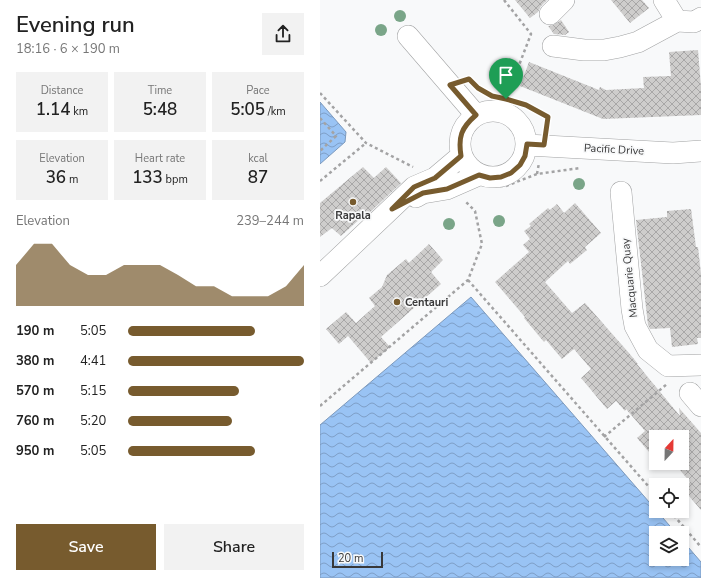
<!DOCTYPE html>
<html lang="en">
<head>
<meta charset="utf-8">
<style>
  body { margin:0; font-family:"Nunito Sans",sans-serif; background:#f2f2f2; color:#222; height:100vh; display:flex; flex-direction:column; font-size:15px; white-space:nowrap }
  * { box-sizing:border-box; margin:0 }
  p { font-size:13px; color:#767676 }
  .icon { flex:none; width:22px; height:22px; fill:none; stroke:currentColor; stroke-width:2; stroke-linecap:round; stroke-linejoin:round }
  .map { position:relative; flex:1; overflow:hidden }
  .sheet { display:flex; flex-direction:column; background:#fff; width:320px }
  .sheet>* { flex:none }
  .needle { width:26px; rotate:22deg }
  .controls { position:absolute; left:329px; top:430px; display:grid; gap:8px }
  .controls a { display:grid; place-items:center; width:40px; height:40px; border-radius:0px; background:#fff; box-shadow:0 2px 6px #0003; font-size:20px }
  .scale { position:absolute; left:12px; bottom:10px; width:51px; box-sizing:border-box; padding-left:4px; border:2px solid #383839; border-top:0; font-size:11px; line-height:14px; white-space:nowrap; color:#383839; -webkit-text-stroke:3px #f8f9fa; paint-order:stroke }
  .pin { position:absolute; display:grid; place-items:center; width:34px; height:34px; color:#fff; margin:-41px -17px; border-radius:50% 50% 50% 0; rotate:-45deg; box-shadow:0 0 4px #0007 }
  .pin .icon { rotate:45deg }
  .round { display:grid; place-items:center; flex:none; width:42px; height:42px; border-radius:0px; background:#f2f2f2 }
  .summary { display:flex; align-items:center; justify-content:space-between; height:68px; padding:0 16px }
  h1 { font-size:22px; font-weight:600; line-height:30px }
  .stats { display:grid; grid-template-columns:repeat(3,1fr); gap:6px; height:68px; padding:4px 16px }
  .stats div { display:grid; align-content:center; border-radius:0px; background:#f2f2f2; text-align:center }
  .stats b { font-size:17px; font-weight:600 }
  .stats small { font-size:11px; font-weight:400 }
  .stats p { font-size:11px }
  .chart { height:112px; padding:8px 16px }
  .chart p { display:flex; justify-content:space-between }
  .chart svg { width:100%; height:72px; margin-top:4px; fill:#775b2e; opacity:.7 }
  .action { display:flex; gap:8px; margin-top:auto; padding:8px 16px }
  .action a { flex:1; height:46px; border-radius:0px; background:#775b2e; color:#fff; font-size:16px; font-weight:600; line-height:46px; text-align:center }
  .action a+a { background:#f2f2f2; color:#222 }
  ul { padding:0 16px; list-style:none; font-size:13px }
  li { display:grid; grid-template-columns:64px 48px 1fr; align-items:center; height:30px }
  li i { height:10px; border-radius:5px; background:#775b2e }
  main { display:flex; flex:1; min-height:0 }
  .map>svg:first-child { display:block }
</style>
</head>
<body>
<main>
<section class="sheet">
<div class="summary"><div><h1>Evening run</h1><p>18:16 · 6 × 190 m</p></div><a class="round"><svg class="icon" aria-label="share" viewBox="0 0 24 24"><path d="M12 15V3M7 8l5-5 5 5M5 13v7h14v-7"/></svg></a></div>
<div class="stats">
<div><p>Distance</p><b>1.14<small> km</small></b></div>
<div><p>Time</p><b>5:48</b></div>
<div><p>Pace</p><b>5:05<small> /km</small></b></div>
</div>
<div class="stats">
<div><p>Elevation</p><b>36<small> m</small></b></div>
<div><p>Heart rate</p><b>133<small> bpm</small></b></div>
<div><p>kcal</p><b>87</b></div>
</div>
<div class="chart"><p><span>Elevation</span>239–244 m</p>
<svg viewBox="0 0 160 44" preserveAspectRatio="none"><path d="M0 44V19L10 6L20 6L30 19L40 25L50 25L60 19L70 19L80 19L90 25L100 32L110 32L120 38L130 38L140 38L150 32L160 19V44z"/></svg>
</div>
<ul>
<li><b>190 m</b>5:05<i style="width:72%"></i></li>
<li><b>380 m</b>4:41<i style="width:100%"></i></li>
<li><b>570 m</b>5:15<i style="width:63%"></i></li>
<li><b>760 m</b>5:20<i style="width:59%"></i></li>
<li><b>950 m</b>5:05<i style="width:72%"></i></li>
</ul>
<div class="action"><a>Save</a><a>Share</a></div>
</section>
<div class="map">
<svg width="381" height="578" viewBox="0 0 381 578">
  <defs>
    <pattern id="water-waves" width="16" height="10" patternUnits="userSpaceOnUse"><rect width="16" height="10" fill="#99c3f4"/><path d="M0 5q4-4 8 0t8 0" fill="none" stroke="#7e9fc7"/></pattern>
    <pattern id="building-cross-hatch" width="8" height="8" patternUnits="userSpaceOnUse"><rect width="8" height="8" fill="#cecdcc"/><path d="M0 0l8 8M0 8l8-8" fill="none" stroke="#a8a7a7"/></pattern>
  </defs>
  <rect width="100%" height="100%" fill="#f8f9fa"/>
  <!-- water -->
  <path fill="url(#water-waves)" stroke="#7c99bc" d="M0,102L26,132L25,142L0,164Z
    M151,297L356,533H336V559H362V540L381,562V578H0V425Z"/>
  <!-- building -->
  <path fill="url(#building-cross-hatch)" d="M195,0H227L221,6L218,12L210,18Z
    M291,0H322L329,8L310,23Z
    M241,20L249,32L245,35L234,34L228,26L233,25Z
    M378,50L381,87V115L283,119L200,86L209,62L279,90L280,87L286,90L324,88L323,77L351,76L349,52Z
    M43,167L54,178L66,167L81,183L44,218L42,217L21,236L12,228L0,237V203Z
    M255,203L281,233L265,247L267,250L250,264L248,261L225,282L252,313L265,303L309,353L318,364H317L360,416L359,408L381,433V510L363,489L370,482L354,463H362V437H336V460L317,438L325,431L306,409L305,411L296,401L287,409L261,378L271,369L254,349L242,359L226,340L224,342L204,318L205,317L175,282L209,252L203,245L210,239L204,231L211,226L209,224L228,208L230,210L237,204L244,213Z
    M371,209L376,247H378L381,274V338H377L378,344L352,347L350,328L330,329L328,325L316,220L347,217V211Z
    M109,244L123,260L111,272L121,284L61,337L70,347L51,363L28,336L19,344L6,329L26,312L36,323L55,306L49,298L62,287L67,275L86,259L89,263Z"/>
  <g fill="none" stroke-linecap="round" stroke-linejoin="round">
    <defs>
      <path id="minor" d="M344,0L357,21L374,22L381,18
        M230,14L244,0
        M88,36L156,115
        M233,46L264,50H284L300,47L318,42L357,21
        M140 144a33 33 0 1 1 66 0a33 33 0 1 1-66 0Z
        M207,145L353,153L381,151
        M301,192L312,309L315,326L328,350L348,366L381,365
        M96,197L103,193L127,189L159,175
        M0,276L94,187L115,178L141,156
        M370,393L381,406"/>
    </defs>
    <!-- minor casing -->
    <use href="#minor" stroke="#a1a2a3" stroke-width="22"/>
    <!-- path -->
    <path stroke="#a3a3a4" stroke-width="2.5" stroke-dasharray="3 3" stroke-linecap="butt" d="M184,0L211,34L186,99
      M160,89L173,96L186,99L206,105L229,117L226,127
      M0,93L46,143L93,167
      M0,118L16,136L0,151
      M217,174L219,163
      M0,181L46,143
      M174,186H186L217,174L260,168
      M148,280L336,495
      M0,406L148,280L162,244L155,211L145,201
      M284,437L347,384
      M350,511L381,547"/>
    <!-- minor -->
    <use href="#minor" stroke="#fff" stroke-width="21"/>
  </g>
  <!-- trees -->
  <g fill="#7aa588">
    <circle cx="80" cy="16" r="6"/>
    <circle cx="61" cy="30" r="6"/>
    <circle cx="259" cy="184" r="6"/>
    <circle cx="179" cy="221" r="6"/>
    <circle cx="129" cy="224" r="6"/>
  </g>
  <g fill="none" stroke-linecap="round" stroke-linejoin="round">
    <defs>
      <path id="route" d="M149,79L158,88L172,96L186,99L206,105L228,117L224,145L207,144L205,156L200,165L191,173L181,177L170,178L159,175L127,189L103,193L72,209L94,187L115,178L141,156C138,137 141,128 156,115L130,85Z"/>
    </defs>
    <!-- route casing -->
    <use href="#route" stroke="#fff" stroke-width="8"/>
    <!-- route -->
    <use href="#route" stroke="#775b2e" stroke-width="5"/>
  </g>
  <!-- markers -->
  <g fill="#775b2e" stroke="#f8f9fa" stroke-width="1.5">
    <circle cx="33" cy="202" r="4"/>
    <circle cx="77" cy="302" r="4"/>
  </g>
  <g text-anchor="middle" stroke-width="3.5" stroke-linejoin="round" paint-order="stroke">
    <!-- street labels -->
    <g font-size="11" fill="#383839" stroke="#f8f9fa">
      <text transform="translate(294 149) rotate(3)" y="4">Pacific Drive</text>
      <text transform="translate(309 278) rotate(-96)" y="4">Macquarie Quay</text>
    </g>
    <!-- poi labels -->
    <g font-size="11" font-weight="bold" fill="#383839" stroke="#f8f9fa">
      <text x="33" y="219">Rapala</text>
      <text x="85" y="306" text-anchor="start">Centauri</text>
    </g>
  </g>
</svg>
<div class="controls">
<a><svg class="needle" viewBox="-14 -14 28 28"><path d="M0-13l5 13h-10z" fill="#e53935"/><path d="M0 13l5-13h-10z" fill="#767676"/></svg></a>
<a><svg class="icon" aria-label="locate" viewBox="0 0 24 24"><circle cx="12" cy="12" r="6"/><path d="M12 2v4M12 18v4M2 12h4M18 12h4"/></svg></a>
<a><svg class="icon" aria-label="layers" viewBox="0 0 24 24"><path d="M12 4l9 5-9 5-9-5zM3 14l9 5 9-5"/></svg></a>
</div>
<div class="scale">20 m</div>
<div class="pin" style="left:186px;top:99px;background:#1e9e55"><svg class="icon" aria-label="arrive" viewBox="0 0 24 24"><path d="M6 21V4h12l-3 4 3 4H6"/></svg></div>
</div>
</main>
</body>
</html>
